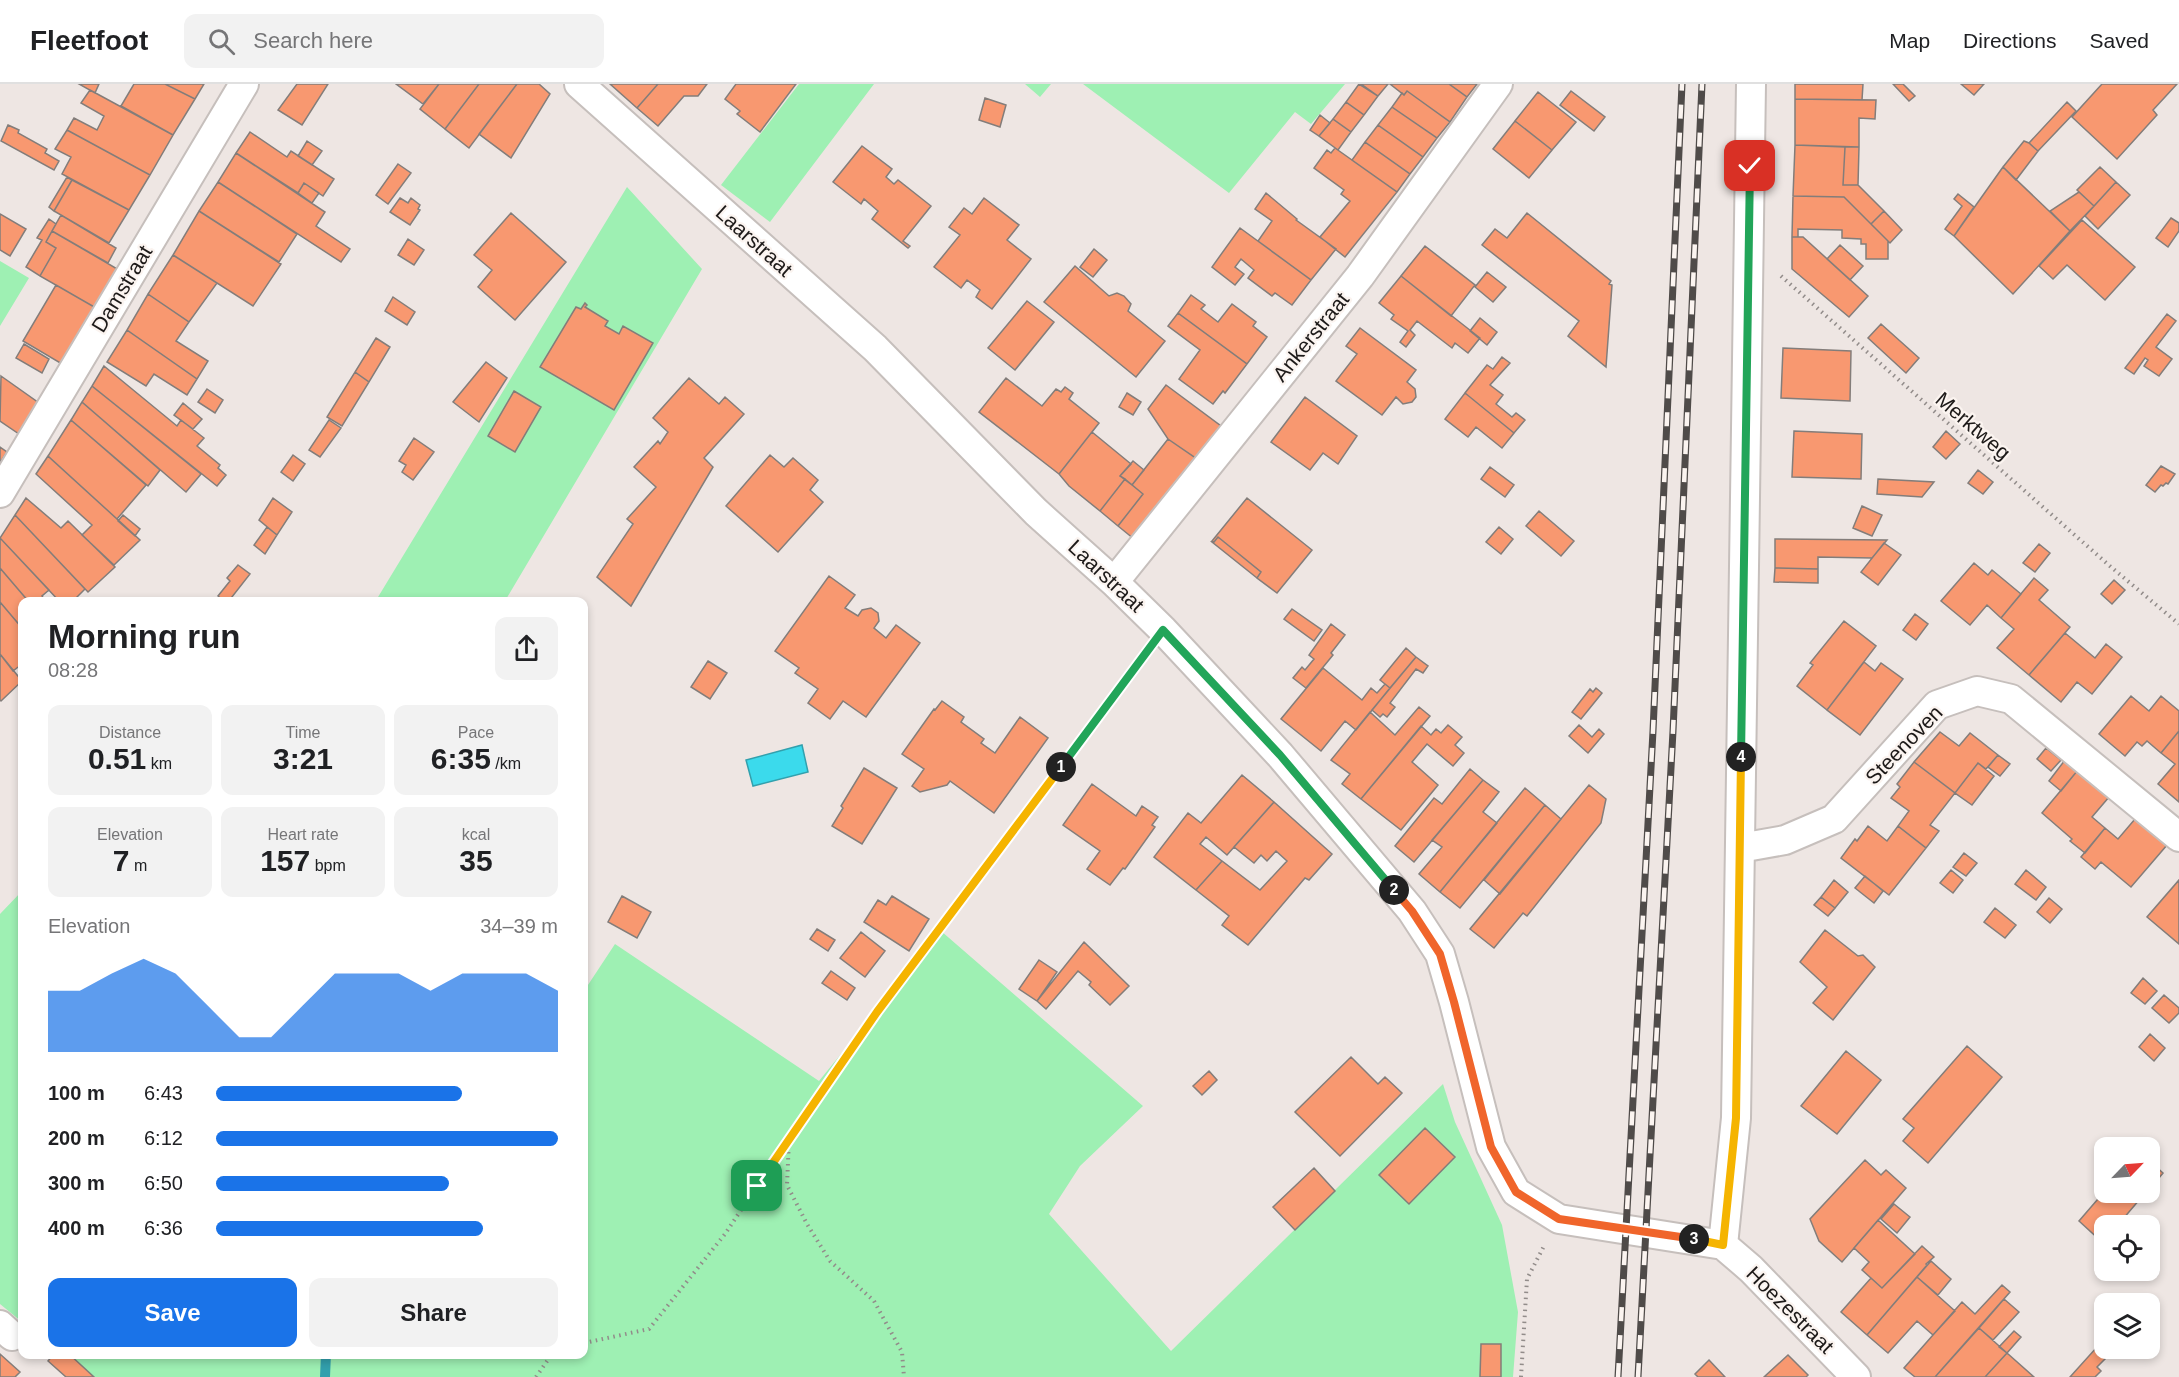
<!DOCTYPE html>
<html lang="en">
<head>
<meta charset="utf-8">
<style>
  body { margin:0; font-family:Helvetica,sans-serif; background:#f2f2f2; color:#202124; height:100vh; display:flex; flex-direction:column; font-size:22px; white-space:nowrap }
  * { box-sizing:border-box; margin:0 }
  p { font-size:20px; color:#757577 }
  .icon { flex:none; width:33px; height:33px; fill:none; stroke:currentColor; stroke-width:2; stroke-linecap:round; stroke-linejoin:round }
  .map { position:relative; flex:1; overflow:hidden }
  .sheet { position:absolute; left:18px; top:513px; width:570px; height:762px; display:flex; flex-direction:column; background:#fff; border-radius:12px; box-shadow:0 3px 9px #0003 }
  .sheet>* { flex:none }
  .needle { width:39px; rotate:65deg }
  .tools { position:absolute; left:2094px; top:1053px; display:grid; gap:12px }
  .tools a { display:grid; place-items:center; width:66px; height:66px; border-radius:12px; background:#fff; box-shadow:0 3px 9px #0003; font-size:30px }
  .pin { position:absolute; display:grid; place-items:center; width:51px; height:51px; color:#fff; margin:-26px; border-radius:12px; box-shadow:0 3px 9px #0006 }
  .km { position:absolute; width:30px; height:30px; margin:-15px; border-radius:50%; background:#222; color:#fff; font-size:16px; line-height:30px; text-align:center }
  .round { display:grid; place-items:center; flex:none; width:63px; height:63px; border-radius:12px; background:#f2f2f2 }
  .head { display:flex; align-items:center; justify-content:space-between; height:102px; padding:0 30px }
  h1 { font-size:33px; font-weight:700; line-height:45px }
  .figures { display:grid; grid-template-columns:repeat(3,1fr); gap:9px; height:102px; padding:6px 30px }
  .figures div { display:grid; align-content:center; border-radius:12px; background:#f2f2f2; text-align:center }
  .figures b { font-size:30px; font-weight:700 }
  .figures small { font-size:16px; font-weight:400 }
  .figures p { font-size:16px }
  .chart { height:168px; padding:12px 30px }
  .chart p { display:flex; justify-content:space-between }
  .chart svg { width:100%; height:108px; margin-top:6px; fill:#1a73e8; opacity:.7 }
  .action { display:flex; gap:12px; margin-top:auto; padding:12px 30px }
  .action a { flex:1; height:69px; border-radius:12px; background:#1a73e8; color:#fff; font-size:24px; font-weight:700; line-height:69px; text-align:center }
  .action a+a { background:#f2f2f2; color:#202124 }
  ul { padding:0 30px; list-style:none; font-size:20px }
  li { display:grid; grid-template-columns:96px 72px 1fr; align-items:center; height:45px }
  li i { height:15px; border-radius:8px; background:#1a73e8 }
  header { display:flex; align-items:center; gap:36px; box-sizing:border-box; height:84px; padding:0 30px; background:#fff; border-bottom:2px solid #e0e0e0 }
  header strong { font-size:28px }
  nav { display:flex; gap:33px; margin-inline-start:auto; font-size:21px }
  .search { width:420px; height:54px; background:#f2f2f2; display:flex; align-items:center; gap:15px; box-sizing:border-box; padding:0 21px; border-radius:12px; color:#757577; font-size:22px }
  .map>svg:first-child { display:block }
</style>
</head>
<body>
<header>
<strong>Fleetfoot</strong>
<div class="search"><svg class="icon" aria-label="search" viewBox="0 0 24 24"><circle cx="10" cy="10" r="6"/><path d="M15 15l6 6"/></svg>Search here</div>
<nav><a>Map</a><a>Directions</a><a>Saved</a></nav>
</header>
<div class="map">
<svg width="2179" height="1293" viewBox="0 0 2179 1293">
  <rect width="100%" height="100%" fill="#eee6e3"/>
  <!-- green -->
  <path fill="#9ef0b3" d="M799,0H874L770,138L721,101Z
    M1025,0H1051L1040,13Z
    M1083,0H1345L1311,40L1295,28L1229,109Z
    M627,103L702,185L505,517L375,518Z
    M0,177L29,194L0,242Z
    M22,807V1238L0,1220V830Z
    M941,847L1143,1022L1080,1082L1049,1130L1171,1267L1443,1000L1455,1038L1502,1141L1518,1228L1513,1293H92L64,1271L584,1270V907L615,860L819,997Z"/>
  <!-- water -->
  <path fill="#3bdaec" stroke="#32a0ad" stroke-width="1.5" d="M802,661L808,688L753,702L746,676Z"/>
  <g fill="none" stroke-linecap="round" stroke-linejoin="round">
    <!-- stream -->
    <path stroke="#32a0ad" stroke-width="10" d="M325,1293L326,1270"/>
  </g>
  <!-- building -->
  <path fill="#f89870" stroke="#837d7a" stroke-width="1.5" d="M79,0H99L95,9Z
    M134,0H165L195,15L173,51L121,22Z
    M165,0H204L195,15Z
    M297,0H328L302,41L278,26Z
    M396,0H439L423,20Z
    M439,0H479L445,45L420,25Z
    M479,0H517L469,64L445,45Z
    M517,0H539L550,10L511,74L479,50Z
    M610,0H658L637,24Z
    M658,0H707L698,12H684L658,42L637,24Z
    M736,0H796L760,48L737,30L740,27L725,15Z
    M1359,0L1378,12L1364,31L1346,18Z
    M1361,0H1388L1378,12Z
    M1390,0H1449L1467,13L1450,38L1407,7L1404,11Z
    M1449,0H1477L1467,13Z
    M1795,0H1863L1862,16L1795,15Z
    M1893,0H1903L1915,12L1909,17Z
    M1961,0H1984L1974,11Z
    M2102,0H2177L2153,26L2157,31L2117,75L2072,33Z
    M90,6L173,51L150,91L67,46L74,34L97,46L104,32L81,19Z
    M1407,7L1450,38L1437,54L1392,23L1402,9L1404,11Z
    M1571,7L1605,33L1594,47L1560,21Z
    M1538,8L1576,38L1552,66L1515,37Z
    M985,14L1006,21L1000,43L979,36Z
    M1795,15L1876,16L1875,35L1859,34V63L1795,61Z
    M1346,18L1364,31L1351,48L1333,35Z
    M2067,18L2076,27L2038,67L2029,59Z
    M1392,23L1437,54L1423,73L1378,41Z
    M1320,31L1330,39L1319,52L1310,46Z
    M1333,35L1351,48L1338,66L1319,52Z
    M1515,37L1552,66L1529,94L1493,65Z
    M8,41L19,46L18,49L47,65L45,69L59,77L54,86L1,57Z
    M1378,41L1423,73L1410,90L1365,58Z
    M67,46L150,91L129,126L62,90L71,73L55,65Z
    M250,48L287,73L291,67L334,95L323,112L304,99L298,109L236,69Z
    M307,57L322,67L312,81L298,72Z
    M2024,57L2029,59L2038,67L2016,96L2003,83Z
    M1365,58L1410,90L1397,108L1352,76Z
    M1795,61L1845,63L1843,101H1858L1884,127L1871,140L1844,113L1793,112Z
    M862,62L892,85L886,93L894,100L898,96L931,122L903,157L910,162L908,164L872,135L878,127L864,115L861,120L833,98Z
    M1845,63H1859L1858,101H1843Z
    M1335,64L1397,108L1345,173L1320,153L1350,117L1341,110L1344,106L1314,84L1327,66L1331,69Z
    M236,69L325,128L316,142L350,165L341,178L218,98Z
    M398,80L411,89L388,120L376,111Z
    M2003,83L2070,147L2013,210L1954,152Z
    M2100,83L2116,98L2094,122L2077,106Z
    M67,93L72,96L54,127L49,123Z
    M72,96L129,126L109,159L54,127Z
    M218,98L297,150L279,178L199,127Z
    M2116,98L2130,111L2098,145L2085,132Z
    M304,99L319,109L312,119L298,109Z
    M2079,108L2094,122L2070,147L2050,127Z
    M1266,109L1297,135L1296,136L1336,165L1311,196L1258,157L1272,137L1255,125Z
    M1958,110L1974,123L1954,152L1945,145L1962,122L1954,115Z
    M1793,112L1844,113L1888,157V175H1866V160H1861V155L1842,154V146L1798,145V153H1792Z
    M400,114L408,119L411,114L420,121L418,125L420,126L410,141L390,128Z
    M984,114L1019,141L1007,156L1031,175L992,225L976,213L980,206L967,196L961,204L934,183L960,151L949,143L964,124L972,130Z
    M199,127L281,180L253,222L173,171Z
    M1884,127L1902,146L1890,159L1871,140Z
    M511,129L566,178L515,236L478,203L492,186L474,171Z
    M1527,129L1611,197L1609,200L1612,201L1606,283L1568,252L1579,237L1482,161L1495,145L1507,154Z
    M0,130L26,145L10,172L0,166Z
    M61,131L116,164L108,179L52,147Z
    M2171,134L2179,139V147L2168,163L2156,154Z
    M49,135L56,140L46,158L56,164L40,192L26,183L42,156L37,154Z
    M2082,136L2135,183L2105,216L2067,181L2053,195L2039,182Z
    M1240,144L1311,196L1292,221L1275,209L1272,212L1248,194L1254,186L1241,175L1235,183L1244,190L1235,201L1212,183Z
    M52,147L119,186L96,224L40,192L56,164L46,158Z
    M1792,153H1803L1868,212L1849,233L1792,185Z
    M408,155L424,166L414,181L398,171Z
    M1840,161L1863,182L1850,196L1827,175Z
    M1425,162L1475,201L1451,232L1401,192Z
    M1094,165L1107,176L1093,193L1080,183Z
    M173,171L217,199L189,238L148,210Z
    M1075,182L1109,212L1117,209L1124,212L1131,220L1128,227L1165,257L1136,293L1044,218Z
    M1487,188L1506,203L1493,218L1475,203Z
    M1401,192L1480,254L1468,269L1455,259L1452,264L1417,237L1410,246L1415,251L1406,263L1400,258L1408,247L1391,235L1394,231L1379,219Z
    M56,201L96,224L62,280L23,257Z
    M148,210L189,238L176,257L208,277L197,295L127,246Z
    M1191,211L1205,221L1201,225L1218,238L1232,220L1256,238L1253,242L1267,253L1247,280L1178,229Z
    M393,213L415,228L407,241L385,227Z
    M1027,217L1054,238L1015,286L988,264Z
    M585,219L587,221L585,223L608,237L605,242L619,250L623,242L653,259L614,326L540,283L576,223L581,225Z
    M1178,229L1247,280L1225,309L1223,307L1213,320L1179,295L1200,266L1168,242Z
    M2167,230L2176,237L2156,263L2172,275L2159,292L2144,282L2148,276L2145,274L2134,290L2125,284Z
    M1480,234L1497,248L1487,261L1470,247Z
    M1881,240L1919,274L1906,289L1868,254Z
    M1360,244L1416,286L1407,298L1415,305L1416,313L1412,318L1403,320L1396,313L1382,331L1336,297L1357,270L1346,262Z
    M127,246L197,295L187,311L154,290L146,302L107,278Z
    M376,254L390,263L369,298L355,288Z
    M24,260L49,275L42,289L16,274Z
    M1783,264L1851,267L1850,317L1781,314Z
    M1502,273L1510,279L1490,301L1503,311L1496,320L1512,333L1516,329L1525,336L1514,349L1465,309L1487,281L1493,285Z
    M486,278L507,294L479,338L453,318Z
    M104,282L177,342L181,336L204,354L197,362L220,381L218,384L226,391L217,402L92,302Z
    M355,288L369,298L342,342L327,333Z
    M1,292L39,319L19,350L0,337Z
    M689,294L719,320L725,313L744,330L704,374L713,383L631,522L597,493L633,440L627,435L656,403L634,383L658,357L660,360L668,348L653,334Z
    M1006,294L1042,322L1056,305L1061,308L1065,303L1073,309L1069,315L1099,339L1059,390L979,328Z
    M1166,301L1221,342L1197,375L1168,355L1148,325Z
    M92,302L201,390L186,408L82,318Z
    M207,305L223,316L215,329L198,318Z
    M514,307L541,323L515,368L488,352Z
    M1127,309L1141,318L1133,331L1119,323Z
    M1465,309L1514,349L1502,364L1476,343L1468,353L1445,335Z
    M1305,313L1357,352L1338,380L1323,369L1310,386L1271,358Z
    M82,318L160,386L148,402L71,336Z
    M183,319L202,335L193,345L174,331Z
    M71,336L146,401L117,435L48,372Z
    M329,336L341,344L320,373L309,366Z
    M1794,347L1862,350L1861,395L1792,393Z
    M1946,347L1960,360L1946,375L1933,363Z
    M1092,348L1131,380L1120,392L1125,395L1100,427L1069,402L1059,390Z
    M414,354L434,368L413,396L402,388L406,381L399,377Z
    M1168,355L1197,375L1134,455L1118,442L1143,410L1132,401Z
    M0,363L7,368L0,379Z
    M293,371L305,380L293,397L281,388Z
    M770,371L784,383L793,374L818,396L810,406L823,418L778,468L726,422Z
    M48,372L140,456L114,481L82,451L92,441L36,390Z
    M1133,377L1144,386L1132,401L1120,392Z
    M2161,382L2175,390L2168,400L2166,399L2163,402L2161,401L2155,408L2146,401Z
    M1490,383L1514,401L1505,413L1481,395Z
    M1978,386L1993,398L1983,410L1968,399Z
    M1125,395L1143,410L1118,442L1100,427Z
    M1878,395L1934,398L1922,413L1877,410Z
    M26,414L61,444L68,437L115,483L88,508L15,431Z
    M273,414L292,428L277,451L259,436Z
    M1247,414L1312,466L1277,509L1257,494L1261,488L1218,453L1214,458L1212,457Z
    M1862,422L1882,431L1872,452L1853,444Z
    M1539,427L1574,457L1561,472L1526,442Z
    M15,431L85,505L72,518H60L0,454Z
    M123,431L140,445L135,452L118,437Z
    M267,443L277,451L265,470L254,461Z
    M1499,443L1513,455L1501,470L1486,458Z
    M1218,453L1261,488L1257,494L1212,458H1214Z
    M0,454L49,506L42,512L46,518H29L0,484Z
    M1775,455L1887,456L1872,474L1818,473V485L1775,484Z
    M1884,459L1901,471L1878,501L1861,488Z
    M2039,460L2050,469L2035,488L2023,479Z
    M1974,479L1988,491L1992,486L2021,510L2001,534L1987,521L1970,541L1941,517Z
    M238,481L250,490L228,518H225L218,512L230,497L227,494Z
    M0,484L29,518H22V544L0,518Z
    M1775,484L1818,485V499L1774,498Z
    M829,492L855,511L845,524L858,532L862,526L871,524L878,529L879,537L874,544L886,554L896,541L920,559L866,633L843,617L830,635L808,619L818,605L795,589L799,584L775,567Z
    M2034,494L2048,506L2039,516L2070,543L2029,591L1997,564L2014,545L2001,534Z
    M2114,496L2125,506L2112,520L2101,510Z
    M0,518L22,544V580L13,587L0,570Z
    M1292,525L1322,546L1314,557L1284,535Z
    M1915,530L1928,540L1916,556L1903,546Z
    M1844,537L1876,562L1827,626L1797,602L1813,581L1810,579Z
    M1331,540L1345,551L1331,569L1333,571L1306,604L1293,594L1302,583L1305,586L1314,575L1309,571Z
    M2065,549L2095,574L2106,560L2122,573L2092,610L2077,598L2061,618L2029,591Z
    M1406,564L1416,573L1390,604L1380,596Z
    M0,570L22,597L1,617L0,616Z
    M1416,573L1428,582L1423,589L1416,585L1390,619L1395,623L1387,633L1383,630L1380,633L1372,626Z
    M708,577L727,589L710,615L691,603Z
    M1864,578L1875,587L1881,579L1903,595L1860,651L1827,626Z
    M1323,584L1362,616L1371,604L1377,609L1385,600L1390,604L1356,646L1345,637L1321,667L1281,635Z
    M1596,604L1602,609L1581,635L1572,628L1590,605L1593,608Z
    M2131,612L2149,627L2161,612L2179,627V647L2161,669L2147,657L2142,662L2137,658L2125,672L2099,650Z
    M942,617L964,633L961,638L984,655L981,659L995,669L1020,633L1048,654L994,729L950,697L947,701L920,708L912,702L924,685L902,670L934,625L935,626Z
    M1419,623L1430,632L1361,715L1342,700L1350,690L1331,676L1370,628L1395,651Z
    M1448,641L1462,653L1455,661L1464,669L1453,682L1427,660L1412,678L1438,701L1401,746L1361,715L1421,642L1431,651L1436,645L1441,649Z
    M1579,641L1592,653L1599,645L1604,650L1588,669L1569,652Z
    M2179,647V718L2158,700L2175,680L2161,669Z
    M1940,648L1959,662L1970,649L1998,671L1986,685L1978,679L1955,709L1914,678Z
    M2046,664L2061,676L2051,687L2037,675Z
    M1998,671L2010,680L2000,692L1988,683Z
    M2065,676L2078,686L2061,707L2049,697Z
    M1914,678L1955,709L1930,741L1939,747L1926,764L1898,742L1909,727L1891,714L1900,703L1897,700Z
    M1978,679L1994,692L1972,721L1955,709Z
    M864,684L897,704L862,760L832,742L843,724L841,722Z
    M1470,685L1483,696L1414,778L1395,762L1434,714L1442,720Z
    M2078,686L2109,713L2092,733L2105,744L2085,769L2070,757L2072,755L2042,729Z
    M1242,691L1274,718L1227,771L1206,753L1200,760L1222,777L1196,806L1154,773L1188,729L1201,739Z
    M1483,696L1499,708L1483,728L1497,739L1440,808L1419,790L1442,763L1432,756Z
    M1092,700L1136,732L1142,722L1158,733L1152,741L1155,743L1125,785L1123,784L1110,801L1087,785L1100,767L1063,741Z
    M1589,701L1606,715L1601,739L1527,832L1523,829L1494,864L1470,845Z
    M1525,704L1545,721L1460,824L1440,808Z
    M1274,718L1332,770L1309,796L1305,794L1248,861L1222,841L1229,832L1196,806L1222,777L1260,806L1287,777L1276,767L1267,777L1261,771L1254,779L1234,763Z
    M1545,721L1561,735L1500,810L1484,796Z
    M2135,735L2167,761L2131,803L2101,778L2095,785L2081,773L2105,744L2118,755Z
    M1868,742L1887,757L1898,742L1926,764L1889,811L1841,774L1855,755L1857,757Z
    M1964,769L1977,779L1966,792L1953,783Z
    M1951,786L1963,796L1953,809L1940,799Z
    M2026,786L2046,803L2036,816L2015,800Z
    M1865,792L1883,807L1874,819L1855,804Z
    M1834,796L1848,808L1835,824L1821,813Z
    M2179,796V860L2147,833Z
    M622,812L651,828L637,854L608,838Z
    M892,812L929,835L909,867L864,838L878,816L886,821Z
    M1821,813L1835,824L1828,832L1814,821Z
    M2049,814L2062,825L2050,839L2037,828Z
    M1995,824L2016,841L2005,854L1984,838Z
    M817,845L835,856L828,867L810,855Z
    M1825,846L1858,872L1863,871L1875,883L1833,936L1813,919L1827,903L1800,878Z
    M861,848L885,867L865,893L840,874Z
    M1084,858L1129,902L1110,921L1089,901L1091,898L1078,887L1046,925L1037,917Z
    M1039,876L1057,888L1037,917L1019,905Z
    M831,887L855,904L847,916L822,899Z
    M2143,894L2157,907L2145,920L2131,909Z
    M2164,911L2179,924V929L2169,939L2152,924Z
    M2150,950L2165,964L2154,977L2139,963Z
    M1967,962L2002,993L1928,1079L1903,1057L1914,1044L1903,1035Z
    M1846,967L1881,996L1837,1050L1801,1022Z
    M1351,973L1378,1000L1385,993L1402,1009L1340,1072L1295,1028Z
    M1209,987L1217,996L1202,1011L1193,1002Z
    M1425,1044L1455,1073L1409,1120L1379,1091Z
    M1865,1076L1881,1091L1886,1086L1906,1104L1842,1178L1819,1157L1810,1135Z
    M2150,1077L2163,1089L2150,1105Z
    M1314,1084L1335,1107L1295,1146L1273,1123Z
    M2104,1108H2146L2117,1142H2104V1155L2102,1158L2079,1137Z
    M1894,1120L1910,1133L1897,1149L1881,1135Z
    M1878,1136L1915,1170L1882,1204L1862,1186L1869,1178L1854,1164Z
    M1922,1162L1934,1173L1926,1180L1927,1181L1867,1251L1841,1228L1871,1194L1882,1204Z
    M1931,1177L1951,1195L1938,1211L1917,1193Z
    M1917,1193L1955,1227L1933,1251L1917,1237L1888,1269L1867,1251Z
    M2002,1201L2010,1208L1935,1293H1915L1904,1284L1962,1218L1975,1230Z
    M2004,1215L2019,1228L1993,1256L1979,1244Z
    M1979,1244L2007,1269L1985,1293H1935Z
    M2014,1247L2021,1253L2007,1269L1999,1263Z
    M1481,1260H1501V1293H1480Z
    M2097,1263L2107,1273L2097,1283L2101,1287L2095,1293H2070Z
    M2007,1269L2034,1293H1985Z
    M0,1270L20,1288L15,1293H0Z
    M54,1270H69L94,1293H66L48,1277Z
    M1788,1271L1808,1291L1806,1293H1764Z
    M1709,1276L1725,1293H1698L1695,1290Z"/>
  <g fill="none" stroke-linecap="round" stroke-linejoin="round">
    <defs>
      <path id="minor" d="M579,0L875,264L1036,428L1114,498L1163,546L1280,671L1412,827L1440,870L1454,918L1491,1063L1516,1108L1559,1135L1723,1161L1751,1185L1856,1293
        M0,409L244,0
        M1114,498L1360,192L1498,0
        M1740,764L1785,756L1834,735L1937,621L1977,607L2011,615L2179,753
        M1723,1161L1736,1034L1751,0
        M0,1241L12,1252"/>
    </defs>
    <!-- minor casing -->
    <use href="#minor" stroke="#c6bfbc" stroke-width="32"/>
    <!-- path -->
    <path stroke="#928c8a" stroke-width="4" stroke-dasharray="1.5 4.5" stroke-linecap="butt" d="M1781,192L2111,483L2179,540
      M789,1056L787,1101L807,1140L830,1177L874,1217L902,1268L904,1293
      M584,1259L649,1245L725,1150L789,1054L877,928L1145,571
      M536,1293L552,1270
      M1521,1293L1527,1195L1544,1162"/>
    <!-- minor -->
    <use href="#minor" stroke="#fff" stroke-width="28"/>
    <defs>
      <path id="rail" d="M1618,1293L1653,647L1682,0
        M1638,1293L1673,647L1702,0"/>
    </defs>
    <!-- rail casing -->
    <use href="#rail" stroke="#4f4b49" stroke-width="7"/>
    <!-- rail -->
    <use href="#rail" stroke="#fbf4f0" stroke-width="4.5" stroke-dasharray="14" stroke-linecap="butt"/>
  </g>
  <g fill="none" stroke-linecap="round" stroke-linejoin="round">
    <defs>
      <path id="split-1" d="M757,1102L877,928L1061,683"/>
      <path id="split-2" d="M1061,683L1163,546L1280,671L1394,806"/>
      <path id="split-3" d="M1394,806L1412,827L1440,870L1454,918L1491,1063L1516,1108L1559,1135L1694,1155"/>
      <path id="split-4" d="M1694,1155L1723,1161L1736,1034L1741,673"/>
      <path id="split-5" d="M1741,673L1750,82"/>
    </defs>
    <!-- split-1 casing -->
    <use href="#split-1" stroke="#fff" stroke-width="12"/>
    <!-- split-2 casing -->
    <use href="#split-2" stroke="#fff" stroke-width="12"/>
    <!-- split-3 casing -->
    <use href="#split-3" stroke="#fff" stroke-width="12"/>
    <!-- split-4 casing -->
    <use href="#split-4" stroke="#fff" stroke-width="12"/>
    <!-- split-5 casing -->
    <use href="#split-5" stroke="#fff" stroke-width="12"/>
    <!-- split-1 -->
    <use href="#split-1" stroke="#f5b400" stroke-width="8"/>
    <!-- split-2 -->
    <use href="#split-2" stroke="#22a559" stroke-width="8"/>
    <!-- split-3 -->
    <use href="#split-3" stroke="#f0652b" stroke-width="8"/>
    <!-- split-4 -->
    <use href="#split-4" stroke="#f5b400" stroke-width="8"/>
    <!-- split-5 -->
    <use href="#split-5" stroke="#22a559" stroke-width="8"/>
  </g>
  <g text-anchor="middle" stroke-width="4.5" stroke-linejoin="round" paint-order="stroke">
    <!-- street labels -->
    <g font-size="21" fill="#1d1a19" stroke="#fbf4f0">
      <text transform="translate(754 157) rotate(42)" y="7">Laarstraat</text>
      <text transform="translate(122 205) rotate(-59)" y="7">Damstraat</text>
      <text transform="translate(1311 253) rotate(-51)" y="7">Ankerstraat</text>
      <text transform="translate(1973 342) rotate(41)" y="7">Merktweg</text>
      <text transform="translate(1106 492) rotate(43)" y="7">Laarstraat</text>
      <text transform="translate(1904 661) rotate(-46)" y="7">Steenoven</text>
      <text transform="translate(1790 1226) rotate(45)" y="7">Hoezestraat</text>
    </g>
  </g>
</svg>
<div class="tools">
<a><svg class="needle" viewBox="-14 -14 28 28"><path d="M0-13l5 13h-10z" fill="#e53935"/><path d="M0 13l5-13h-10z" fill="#757577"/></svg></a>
<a><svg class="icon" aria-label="locate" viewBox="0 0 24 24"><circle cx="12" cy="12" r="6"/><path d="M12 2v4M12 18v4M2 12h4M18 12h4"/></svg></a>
<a><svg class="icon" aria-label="layers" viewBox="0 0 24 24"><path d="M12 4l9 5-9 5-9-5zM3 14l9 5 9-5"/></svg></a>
</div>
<div class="pin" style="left:757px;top:1102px;background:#1e9e55"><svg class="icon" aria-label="arrive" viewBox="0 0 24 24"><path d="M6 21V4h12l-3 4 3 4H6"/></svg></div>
<div class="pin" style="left:1750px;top:82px;background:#d93025"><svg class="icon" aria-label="check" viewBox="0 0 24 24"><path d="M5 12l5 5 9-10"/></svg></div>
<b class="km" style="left:1061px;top:683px">1</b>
<b class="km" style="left:1394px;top:806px">2</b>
<b class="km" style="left:1694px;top:1155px">3</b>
<b class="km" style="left:1741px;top:673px">4</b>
<section class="sheet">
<div class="head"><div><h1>Morning run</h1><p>08:28</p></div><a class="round"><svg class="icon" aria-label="share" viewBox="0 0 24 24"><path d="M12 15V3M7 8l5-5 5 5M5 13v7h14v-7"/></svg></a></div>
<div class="figures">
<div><p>Distance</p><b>0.51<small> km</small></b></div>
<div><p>Time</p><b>3:21</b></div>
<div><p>Pace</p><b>6:35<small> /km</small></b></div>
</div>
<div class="figures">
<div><p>Elevation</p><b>7<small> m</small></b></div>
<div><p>Heart rate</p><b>157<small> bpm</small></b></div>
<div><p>kcal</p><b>35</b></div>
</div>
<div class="chart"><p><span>Elevation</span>34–39 m</p>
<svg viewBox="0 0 160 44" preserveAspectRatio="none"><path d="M0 44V19L10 19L20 12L30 6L40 12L50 25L60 38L70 38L80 25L90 12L100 12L110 12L120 19L130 12L140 12L150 12L160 19V44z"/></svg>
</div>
<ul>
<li><b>100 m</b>6:43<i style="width:72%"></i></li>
<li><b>200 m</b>6:12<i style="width:100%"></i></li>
<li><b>300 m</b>6:50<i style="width:68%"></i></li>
<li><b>400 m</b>6:36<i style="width:78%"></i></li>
</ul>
<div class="action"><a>Save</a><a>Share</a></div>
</section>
</div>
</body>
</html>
